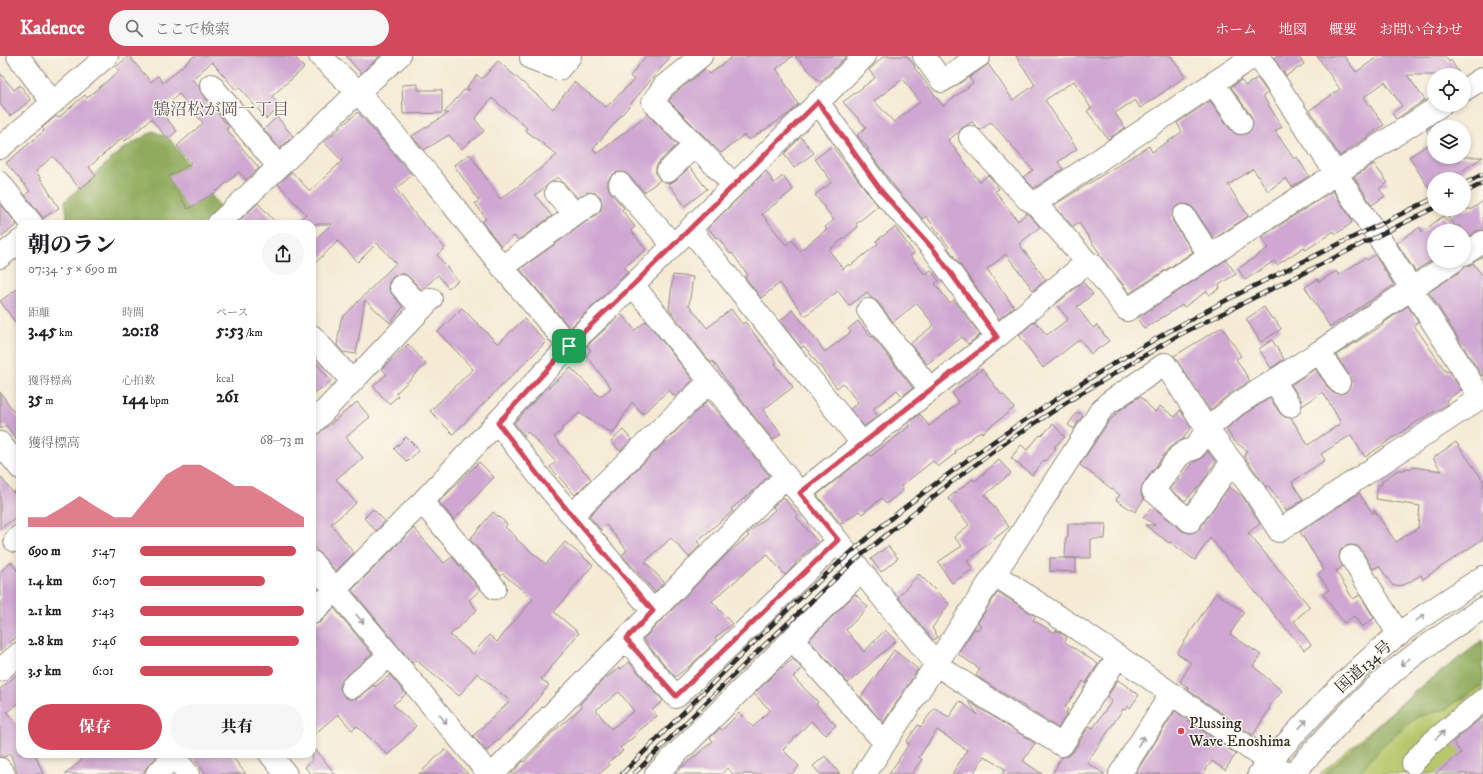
<!DOCTYPE html>
<html lang="ja">
<head>
<meta charset="utf-8">
<style>
  body { margin:0; font-family:"IM FELL DW Pica","Noto Serif JP",serif; background:#f6f6f6; color:#202124; height:100vh; display:flex; flex-direction:column; font-size:15px; white-space:nowrap }
  * { box-sizing:border-box; margin:0 }
  p { font-size:13px; color:#757577 }
  .icon { flex:none; width:22px; height:22px; fill:none; stroke:currentColor; stroke-width:2; stroke-linecap:round; stroke-linejoin:round }
  .map { position:relative; flex:1; overflow:hidden }
  .panel { position:absolute; left:16px; top:164px; width:300px; height:538px; display:flex; flex-direction:column; background:#fff; border-radius:12px; box-shadow:0 2px 6px #0003 }
  .panel>* { flex:none }
  .tools { position:absolute; left:1427px; top:12px; display:grid; gap:8px }
  .tools a { display:grid; place-items:center; width:44px; height:44px; border-radius:50%; background:#fff; box-shadow:0 2px 6px #0003; font-size:20px }
  .pin { position:absolute; display:grid; place-items:center; width:34px; height:34px; color:#fff; margin:-17px; border-radius:8px; box-shadow:0 2px 6px #0006 }
  .round { display:grid; place-items:center; flex:none; width:42px; height:42px; border-radius:21px; background:#f6f6f6 }
  .overview { display:flex; align-items:center; justify-content:space-between; height:68px; padding:0 12px }
  h1 { font-size:22px; font-weight:800; line-height:30px }
  .stats { display:grid; grid-template-columns:repeat(3,1fr); gap:6px; height:68px; padding:4px 12px }
  .stats div { display:grid; align-content:center }
  .stats b { font-size:17px; font-weight:800 }
  .stats small { font-size:11px; font-weight:400 }
  .stats p { font-size:11px }
  .chart { height:112px; padding:8px 12px }
  .chart p { display:flex; justify-content:space-between }
  .chart svg { width:100%; height:72px; margin-top:4px; fill:#d1495b; opacity:.7 }
  .button { display:flex; gap:8px; margin-top:auto; padding:8px 12px }
  .button a { flex:1; height:46px; border-radius:24px; background:#d1495b; color:#fff; font-size:16px; font-weight:800; line-height:46px; text-align:center }
  .button a+a { background:#f6f6f6; color:#202124 }
  ul { padding:0 12px; list-style:none; font-size:13px }
  li { display:grid; grid-template-columns:64px 48px 1fr; align-items:center; height:30px }
  li i { height:10px; border-radius:5px; background:#d1495b }
  header { display:flex; align-items:center; gap:24px; box-sizing:border-box; height:56px; padding:0 20px; background:#d1495b; color:#fff }
  header strong { font-size:19px }
  nav { display:flex; gap:22px; margin-inline-start:auto; font-size:14px }
  .search { width:280px; height:36px; background:#f6f6f6; display:flex; align-items:center; gap:10px; box-sizing:border-box; padding:0 14px; border-radius:22px; color:#757577; font-size:15px }
  .map>svg:first-child { display:block }
</style>
</head>
<body>
<header>
<strong>Kadence</strong>
<div class="search"><svg class="icon" aria-label="search" viewBox="0 0 24 24"><circle cx="10" cy="10" r="6"/><path d="M15 15l6 6"/></svg>ここで検索</div>
<nav><a>ホーム</a><a>地図</a><a>概要</a><a>お問い合わせ</a></nav>
</header>
<div class="map">
<svg width="1483" height="718" viewBox="0 0 1483 718">
  <rect width="100%" height="100%" fill="#fbf7ec"/>
  <filter id="ink" filterUnits="userSpaceOnUse"><feTurbulence type="fractalNoise" baseFrequency=".025" numOctaves="2"/><feDisplacementMap in="SourceGraphic" scale="8" xChannelSelector="R" yChannelSelector="G"/><feConvolveMatrix kernelMatrix="1 2 1 2 8 2 1 2 1" color-interpolation-filters="sRGB"/></filter>
  <filter id="wash" filterUnits="userSpaceOnUse"><feTurbulence type="fractalNoise" baseFrequency=".012" numOctaves="4" result="noise"/><feDisplacementMap in="SourceGraphic" scale="16" xChannelSelector="R" yChannelSelector="G"/><feGaussianBlur stdDeviation="0.9" result="paint"/><feColorMatrix in="noise" values="0 0 0 0 0 0 0 0 0 0 0 0 0 0 0 0 0 1.4 0 .05"/><feComposite in="paint" operator="in"/></filter>
  <g filter="url(#wash)">
    <rect width="100%" height="100%" fill="#f5ebd5"/>
    <!-- green -->
    <path fill="#b6c669" stroke="#70784a" d="M1483,584V718H1320L1413,637Z"/>
    <!-- forest -->
    <path fill="#90ab5d" stroke="#5e6b44" d="M153,75L169,82L221,152L203,168H68L65,145L121,94Z
      M1483,584V629L1446,653L1417,661L1382,690L1358,718H1325L1413,637Z"/>
    <g id="blocks">
      <!-- building -->
      <path fill="#cfa7d2" fill-rule="evenodd" d="M129,0L151,26L158,20L163,27L194,0H294L304,12L272,40L281,51L266,63L239,31L236,34L212,6L192,23L199,31L201,37L229,71L226,73L259,112L246,124L239,116L217,135L188,153L168,121L191,107L177,90L203,67L179,38L160,55L177,75L168,83L151,63L125,85L122,82L89,111L96,120L80,133L53,100L36,115L59,152L43,162L25,139L30,135L6,107L44,75L42,72L56,60L58,62L85,39L87,42L119,15L116,11Z
        M346,0H380L361,17Z
        M646,0H671L593,93L597,98L648,58L677,89L659,106L656,111V118L660,124L644,136L629,120L624,116H617L612,119L608,124V130L610,136L624,152L622,154L635,171L631,174L646,194L624,211L628,216L570,272L520,213L597,158L601,154L602,147L600,140L596,137L589,136L578,142L558,121L535,139L552,160L518,184L514,180L501,190L482,166L486,163L475,147L479,145L454,109L470,98L500,143L524,126L557,99L525,74L527,72L492,42L475,63L484,75L461,93L449,79L424,94L412,80L449,57H444L464,34H470L467,31L477,19L482,23L498,5L553,53L574,26L606,51L634,24L630,20Z
        M733,0H793L776,13L784,23L783,24L798,48L790,57L749,84L744,79L721,97L669,45L673,39L705,13L710,18Z
        M795,0H847L820,26Z
        M884,0H907L915,10L914,11L943,50L973,27L969,22L988,8L1013,44L1035,29L1016,0H1171L1185,21L1140,52L1135,44L1115,57L1125,72L1108,83L1087,55L1091,52L1074,25L1045,44L1077,93L1058,106L1063,113L1034,132L1023,121L1033,114L991,66L980,74L972,66L962,72L959,76L948,84L980,126L988,119L990,121L999,133L995,135L1018,165L1027,157L1040,171L1019,188L1046,224L1033,234L1006,198L987,213L1014,251L999,263L948,192L949,191L926,160L923,163L898,135L867,94L869,93L857,79L866,71L843,46L875,22L869,14ZM903,23L920,46L894,66L874,45Z
        M1276,0H1298L1304,8L1286,20L1274,2Z
        M1317,0H1344L1356,16L1379,0H1445L1449,6L1451,4L1460,19H1407L1425,44L1396,63L1392,57L1402,50L1385,26L1364,41L1384,69L1340,100L1310,54L1340,33Z
        M0,17L14,34L20,29L31,44L10,60L0,48Z
        M1257,22L1268,37L1263,40L1282,71L1275,75L1294,103L1297,101L1309,120L1292,131L1286,122L1268,135L1253,113L1228,129L1248,160L1214,183L1194,153L1190,149L1183,148L1177,150L1173,155L1172,161L1173,166L1193,196L1130,237L1099,199L1100,198L1079,167L1073,171L1054,149L1149,90L1152,96L1182,76L1177,67L1210,45L1231,74L1236,78L1242,79L1248,77L1252,72L1253,66L1251,60L1231,31L1241,24L1245,30Z
        M418,28V34H442V57L403,58L402,29Z
        M358,56L412,119L396,133L418,162L445,192L437,199L458,225L448,232L438,219L422,234L410,222L405,218H399L393,221L389,226V233L392,238L403,251L390,267L365,244L356,298L343,296L337,289L341,263L396,207L377,187L358,206L338,185L312,210V186L332,168H296L306,158L278,128L292,116L310,135L342,105L324,86Z
        M277,61L293,80L280,93L264,73Z
        M1439,65L1444,71H1434V101H1483L1456,119L1454,117L1444,123H1434V140L1409,101L1434,85L1426,74Z
        M801,81L814,97L794,112L784,98Z
        M832,90L878,150L856,168L858,171L829,194L843,213L849,208L850,210L878,188L876,185L895,171L914,197L910,200L925,219L931,214L939,225L935,228L950,247L954,244L980,279L968,288L962,281L927,308L910,288L934,269L917,247L893,266L878,246L871,242L867,236L849,250L838,235L805,260L780,227L761,242L745,221L748,219L732,197L730,198L718,181L716,182L708,172L766,115L774,127L783,120L793,134L762,158L786,189L792,184L800,195L827,173L825,171L834,164L815,139L832,126L815,103Z
        M1374,108L1388,127L1379,133L1385,140L1372,149L1354,121Z
        M690,111L707,133L685,150L668,127H671L676,124Z
        M1333,135L1352,164L1351,165L1352,167L1336,178L1334,175L1306,194L1304,191L1277,209L1274,205L1245,224L1238,213L1268,192L1261,181Z
        M1483,145V174L1476,175L1467,181L1464,175H1463L1459,169L1456,171L1448,162L1460,153H1472Z
        M0,147L17,169L0,181Z
        M258,147L277,168H236Z
        M1443,160L1455,175H1434V203L1415,215L1397,187L1420,171L1422,176Z
        M1375,199L1394,229L1330,271L1305,231L1318,223L1319,226L1336,215L1339,219L1365,202L1367,204Z
        M1226,204L1236,218L1219,229L1220,232L1209,239L1207,235L1184,251L1182,249L1144,273L1137,262Z
        M1473,207L1483,220V319L1482,320L1429,236Z
        M673,219L693,221L689,249L707,272L731,253L742,268L745,266L777,307L775,308L793,331L763,354L781,378L773,384L741,344L714,307L713,305L711,307L669,253Z
        M1083,226L1093,238L1077,251L1093,272L1097,269L1109,285L1091,298L1080,283L1043,312L1019,279L1035,265L1047,279L1068,263L1056,248Z
        M20,231V273L0,245Z
        M1408,250L1418,266L1414,269L1446,316L1449,315L1461,334L1446,344L1448,348L1418,365L1365,401L1351,379L1321,398L1325,404L1292,426L1303,444L1286,455L1268,429L1266,431L1244,400L1247,395L1233,384L1226,373L1243,359L1270,342L1280,357L1285,361L1291,362L1308,389L1341,367L1323,336L1302,350L1301,343L1291,329L1315,313L1329,333L1333,337L1340,338L1346,336L1350,331L1351,325L1349,319L1336,299L1383,269L1382,268Z
        M1264,251L1272,263L1274,262L1281,273L1261,286L1246,263Z
        M462,252L498,288L524,263L546,286L453,378L430,355L473,313L438,276Z
        M793,254L825,296L851,276L848,273L858,265L871,281L872,280L913,332L902,340L897,334L873,353L878,360L864,370L850,353L858,347L843,327L837,332L804,290L801,292L780,265Z
        M621,258L635,274L646,265L693,324L675,341L669,334L643,358L632,346L613,378L579,357L561,373L562,374L554,381L591,423L575,439L550,411L556,406L528,376L524,380L514,367L542,337L571,312L600,341L611,332L586,299L591,294L587,290Z
        M1222,271L1241,300L1236,303L1250,325L1228,339L1210,354L1174,300Z
        M1272,284L1284,303L1271,312L1259,293Z
        M408,288L426,308L396,337L398,340L389,348L373,330L387,318L382,313Z
        M312,302L331,325L322,333L321,332L312,339Z
        M982,313L1002,339L1003,338L1014,352L982,377L981,375L955,395L956,397L938,411L933,405L901,430L903,434L886,448L882,442L862,458L859,455L841,468L817,439L869,398L871,400L910,370L908,367L920,358L929,370L959,347L952,337Z
        M0,336L20,364V389L6,369L0,373Z
        M1140,340L1155,356L1160,350L1175,361L1180,354L1191,371L1183,383L1169,392L1143,428L1141,434V439L1144,443L1135,456L1116,444L1120,439L1080,409L1109,365L1120,354Z
        M708,344L769,419L757,432L731,453L733,455L697,485L700,489L689,501L671,482L645,506L664,526L655,536L622,499L627,494L606,469L601,474L589,460Z
        M357,346L370,361L346,381L363,402L336,423L356,447L331,468L354,497L336,515L312,489V383Z
        M1077,356L1083,359L1074,373L1068,369Z
        M1053,368L1065,381L1054,391L1056,392L1045,405L1044,404L1032,419L1011,402L1021,389L1027,394L1040,379L1041,380Z
        M623,374L632,384L620,395L611,385Z
        M406,381L419,394L407,406L394,393Z
        M1456,386L1483,424V483L1423,523L1421,519L1404,529L1393,530L1379,510L1373,513L1362,494L1357,490L1351,489L1345,490L1340,495L1339,501L1342,511L1336,515L1353,543L1360,539L1374,562L1362,571L1354,560L1344,567L1323,538L1329,534L1318,518L1324,514L1300,476L1359,437L1373,458L1374,454L1396,486L1418,472L1420,450L1376,443L1378,430L1382,428V425L1398,414H1405V412L1412,413V411L1442,415L1433,402Z
        M1208,395L1216,406L1208,416L1209,417L1200,429L1185,445L1170,433L1194,406L1202,402Z
        M999,404L1011,417L985,439L1009,471L967,505L973,513L952,527L938,506L962,490L954,481L969,469L948,442L973,423L975,425Z
        M479,406L494,421L454,464L439,446Z
        M0,420L13,437L20,432V458L0,473Z
        M1229,431L1242,440L1260,468L1248,477L1310,551L1294,565L1311,589L1304,594L1210,482L1195,504L1170,486L1169,487L1145,469H1155L1143,461L1153,451L1182,475L1189,477L1195,476L1200,472Z
        M783,441L798,459L796,461L818,486L795,507L796,508L785,519L767,498L712,545L732,568L715,582L717,584L691,609L675,621L643,583L728,497L749,480L747,478L775,454L773,451Z
        M373,453L385,465L376,475L364,462Z
        M493,456L507,468L505,471L517,482L516,483L546,508L565,486L593,509L554,556L579,577L541,623L549,629L523,661L486,695L473,680L510,645L477,617L459,640L416,604L412,607L352,534L414,472L444,507L452,501L480,534L469,544L477,554L450,579L473,598L489,579L497,586L533,543L503,518L501,520L470,483Z
        M1068,468H1106L1105,483H1091V502H1065L1066,481H1068Z
        M888,490L898,502L881,516L871,503Z
        M1050,502H1076V516L1050,515Z
        M11,506L20,518V578L0,595V516Z
        M919,518L949,548L932,572L938,581L933,584L898,541Z
        M998,536L1036,560L1033,564L1055,577L1056,574L1067,581L1065,586L1098,608L1086,627L1083,625L1065,651L1068,654L1066,656L1067,657L1058,672L976,620L980,613L958,598L975,572L977,574L981,571L978,566Z
        M1216,537L1244,556L1230,578L1261,599L1253,610L1282,635L1269,651L1270,652L1253,679L1188,634L1189,632L1180,626L1191,607L1177,597Z
        M855,538L868,551L846,574L864,596L885,574L896,585L848,627L809,584Z
        M334,552L372,598L344,622L340,627V633L343,639L348,643H355L360,641L374,629L375,631L390,619L406,638L393,649L416,670L388,699L357,670L352,674L338,658L312,680V569L321,566Z
        M894,594L918,613L883,667L861,641Z
        M793,603L802,613L793,621L818,646L816,648L836,669L826,679L811,665L783,694L799,710L792,718H733L728,712L721,718H674L713,685L710,682L720,672L722,674L739,657L753,671L770,654L754,638L781,611L782,612Z
        M629,606L663,645L652,654L657,660L635,678L636,679L620,692L623,695L608,706L610,709L599,718H511L523,705L524,706L553,676L582,651L580,648L604,623L619,612L621,613ZM619,636L634,655L611,673L596,654Z
        M20,616V646L7,656L20,673V698H35L43,718H18L10,697L5,701H0V633Z
        M1118,624L1139,639L1130,652L1128,650L1125,654L1123,653L1087,707L1105,718H1052L1062,701L1068,700L1073,696L1089,670L1093,672L1112,645L1107,641Z
        M960,645L978,659L968,645L1035,687L1023,705L1042,718H1002L1005,713L984,700L973,718H952L967,694L937,674L919,701L922,703L912,718H889L909,688L906,686L918,669L921,671L934,652L949,661Z
        M1175,655L1236,698L1225,714L1212,705L1203,718H1135Z
        M1483,660V718H1435L1461,697L1453,686Z
        M312,689L335,718H311L305,711L312,705Z
        M445,693L468,718H419Z
        M77,698H153L156,702L148,709L143,718H65L82,704Z
        M190,698H230L246,718H206Z
        M825,700L840,718H820L813,710Z"/>
    </g>
  </g>
  <g filter="url(#ink)">
    <use href="#blocks" fill-opacity="0" stroke="#908b80" stroke-width="1"/>
    <g fill="none" stroke-linecap="round" stroke-linejoin="round">
      <defs>
        <path id="minor" d="M18,0L53,47
          M320,0L358,36L433,124L502,211L569,290
          M701,0L664,30L653,46L734,129
          M924,0L942,25L979,0
          M1258,0L1383,188L1481,342
          M531,2L559,13L570,0
          M1213,27L1241,67
          M211,29L278,110
          M1464,34L1483,22
          M818,46L882,136L934,194L997,281
          M970,81L1027,143L1035,147L1087,206L1092,209L1127,254L1441,49
          M0,92L107,0
          M668,115L695,89
          M0,127L32,168
          M620,128L673,189
          M556,137L575,158
          M1035,147L1254,0
          M1184,160L1210,200
          M218,168L358,36L399,0
          M690,173L862,387
          M1464,198L1483,186
          M0,201L20,185
          M502,211L590,148
          M633,229L838,485L861,515
          M401,230L422,253
          M868,254L930,333
          M312,280L352,325
          M1319,296L1339,326
          M1274,325L1290,350
          M498,367L542,424L653,555
          M312,368L431,243
          M0,387L20,412
          M1232,406L1190,465L1153,435L1179,400L1186,395L1193,393L1197,389L1207,373L1236,349L1319,296L1411,233L1454,205
          M800,437L997,281L1087,206
          M422,446L495,532
          M572,459L710,325
          M15,485L20,480
          M1351,501L1399,579
          M312,506L489,718
          M994,518L1118,600L1286,718
          M312,557L422,446L569,290L633,229L865,0
          M626,583L676,641L838,485
          M793,584L885,687
          M0,614L20,597
          M352,631L390,599
          M270,698L286,718
          M174,701L188,718
          M1413,707L1429,689L1483,644
          M0,713L4,718
          M157,718L177,698
          M493,718L786,420
          M656,718L861,515L937,609L1014,660L1062,689L1118,600
          M865,718L1099,357L1108,347L1165,308L1207,373L1254,435L1279,475L1483,340
          M1120,718L1171,638"/>
        <path id="highway" d="M1259,718C1296,676 1334,634 1377,596C1409,567 1447,545 1483,521
          M1293,718C1325,682 1357,646 1394,615C1422,592 1452,572 1483,552"/>
      </defs>
      <!-- minor casing -->
      <use href="#minor" stroke="#908b80" stroke-width="24"/>
      <!-- highway casing -->
      <use href="#highway" stroke="#908b80" stroke-width="24"/>
      <!-- minor -->
      <use href="#minor" stroke="#fff" stroke-width="22"/>
      <!-- highway -->
      <use href="#highway" stroke="#fff" stroke-width="22"/>
      <defs>
        <path id="rail" d="M1464,128L1483,118
          M1464,137L1483,127
          M622,718C712,628 801,535 900,455C1000,376 1109,306 1221,247C1291,210 1363,177 1434,142
          M634,718L754,599L854,505L949,428L1012,382L1075,341L1179,279L1434,152"/>
      </defs>
      <!-- rail casing -->
      <use href="#rail" stroke="#2b2b2b" stroke-width="4.5"/>
      <!-- rail -->
      <use href="#rail" stroke="#fbf7ec" stroke-width="3" stroke-dasharray="9" stroke-linecap="butt"/>
    </g>
    <!-- one-way arrows -->
    <defs><path id="oneway-shaft" d="M-6 0H5M1.5-3L5.5 0L1.5 3" fill="none" stroke-width="1.6" stroke-linecap="round" stroke-linejoin="round"/></defs>
    <g stroke="#a0a0a0">
      <use href="#oneway-shaft" transform="translate(1420 562) rotate(-35)"/>
      <use href="#oneway-shaft" transform="translate(360 563) rotate(50)"/>
      <use href="#oneway-shaft" transform="translate(1405 606) rotate(142)"/>
      <use href="#oneway-shaft" transform="translate(443 663) rotate(50)"/>
      <use href="#oneway-shaft" transform="translate(1303 668) rotate(-48)"/>
      <use href="#oneway-shaft" transform="translate(1440 679) rotate(-41)"/>
      <use href="#oneway-shaft" transform="translate(1141 685) rotate(-57)"/>
    </g>
  </g>
  <g fill="none" stroke-linecap="round" stroke-linejoin="round" filter="url(#ink)">
    <defs>
      <path id="route" d="M818,46L882,136L934,194L997,281L800,437L838,484L676,640L626,583L653,555L542,424L498,367L569,290L633,229Z"/>
    </defs>
    <!-- route casing -->
    <use href="#route" stroke="#fff" stroke-width="8"/>
    <!-- route -->
    <use href="#route" stroke="#d1495b" stroke-width="5"/>
  </g>
  <!-- markers -->
  <circle fill="#d1495b" stroke="#fbf7ec" stroke-width="1.5" cx="1181" cy="675" r="4"/>
  <g text-anchor="middle" stroke-width="3" stroke-linejoin="round" paint-order="stroke">
    <!-- street labels -->
    <g font-size="16" fill="#2b2b2b" stroke="#fbf7ec">
      <text transform="translate(1363 610) rotate(-42)" y="6">国道134号</text>
    </g>
    <!-- poi labels -->
    <g font-size="16" fill="#2b2b2b" stroke="#fbf7ec" text-anchor="start">
      <text x="1189" y="672">Plussing<tspan x="1189" dy="18">Wave Enoshima</tspan></text>
    </g>
    <!-- neighbourhood labels -->
    <g font-size="17" fill="#645665" stroke="#fbf7ec">
      <text x="221" y="59">鵠沼松が岡一丁目</text>
    </g>
  </g>
</svg>
<div class="tools">
<a><svg class="icon" aria-label="locate" viewBox="0 0 24 24"><circle cx="12" cy="12" r="6"/><path d="M12 2v4M12 18v4M2 12h4M18 12h4"/></svg></a>
<a><svg class="icon" aria-label="layers" viewBox="0 0 24 24"><path d="M12 4l9 5-9 5-9-5zM3 14l9 5 9-5"/></svg></a>
<a>+</a>
<a>−</a>
</div>
<div class="pin" style="left:569px;top:290px;background:#1e9e55"><svg class="icon" aria-label="arrive" viewBox="0 0 24 24"><path d="M6 21V4h12l-3 4 3 4H6"/></svg></div>
<section class="panel">
<div class="overview"><div><h1>朝のラン</h1><p>07:34 · 5 × 690 m</p></div><a class="round"><svg class="icon" aria-label="share" viewBox="0 0 24 24"><path d="M12 15V3M7 8l5-5 5 5M5 13v7h14v-7"/></svg></a></div>
<div class="stats">
<div><p>距離</p><b>3.45<small> km</small></b></div>
<div><p>時間</p><b>20:18</b></div>
<div><p>ペース</p><b>5:53<small> /km</small></b></div>
</div>
<div class="stats">
<div><p>獲得標高</p><b>35<small> m</small></b></div>
<div><p>心拍数</p><b>144<small> bpm</small></b></div>
<div><p>kcal</p><b>261</b></div>
</div>
<div class="chart"><p><span>獲得標高</span>68–73 m</p>
<svg viewBox="0 0 160 44" preserveAspectRatio="none"><path d="M0 44V38L10 38L20 32L30 25L40 32L50 38L60 38L70 25L80 12L90 6L100 6L110 12L120 19L130 19L140 25L150 32L160 38V44z"/></svg>
</div>
<ul>
<li><b>690 m</b>5:47<i style="width:95%"></i></li>
<li><b>1.4 km</b>6:07<i style="width:76%"></i></li>
<li><b>2.1 km</b>5:43<i style="width:100%"></i></li>
<li><b>2.8 km</b>5:46<i style="width:97%"></i></li>
<li><b>3.5 km</b>6:01<i style="width:81%"></i></li>
</ul>
<div class="button"><a>保存</a><a>共有</a></div>
</section>
</div>
</body>
</html>
